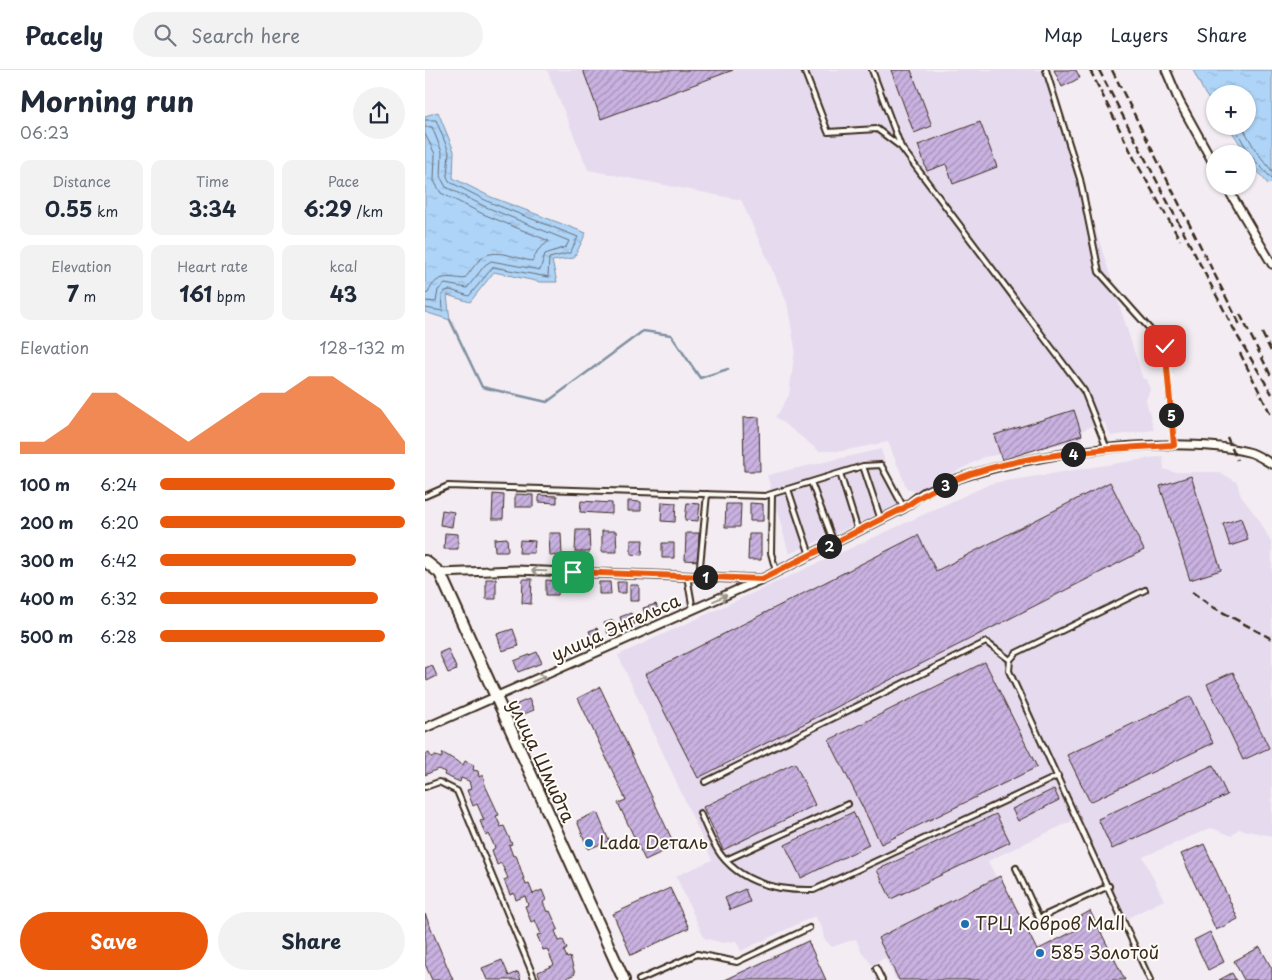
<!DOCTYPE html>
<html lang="en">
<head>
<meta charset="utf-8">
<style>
  body { margin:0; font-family:"Playpen Sans",sans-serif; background:#f2f2f3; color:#1f2937; height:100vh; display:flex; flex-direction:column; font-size:19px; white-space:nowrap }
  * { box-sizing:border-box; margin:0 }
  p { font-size:16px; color:#747a83 }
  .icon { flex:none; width:28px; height:28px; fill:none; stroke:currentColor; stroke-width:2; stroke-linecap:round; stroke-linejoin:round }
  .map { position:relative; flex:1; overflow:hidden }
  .panel { display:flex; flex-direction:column; background:#fff; width:425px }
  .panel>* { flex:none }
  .fabs { position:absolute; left:781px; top:15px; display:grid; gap:10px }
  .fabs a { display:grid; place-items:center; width:50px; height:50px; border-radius:50%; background:#fff; box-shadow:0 1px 4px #0004; font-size:25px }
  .pin { position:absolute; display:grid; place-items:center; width:42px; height:42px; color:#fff; margin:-21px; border-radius:10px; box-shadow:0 2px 8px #0006 }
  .km { position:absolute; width:25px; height:25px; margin:-12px; border-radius:50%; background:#222; color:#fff; font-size:14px; line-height:25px; text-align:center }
  .round { display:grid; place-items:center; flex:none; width:52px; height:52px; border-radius:26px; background:#f2f2f3 }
  .summary { display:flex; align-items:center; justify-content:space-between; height:85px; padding:0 20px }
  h1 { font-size:28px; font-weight:700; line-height:38px }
  .stats { display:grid; grid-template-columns:repeat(3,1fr); gap:8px; height:85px; padding:5px 20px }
  .stats div { display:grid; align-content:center; border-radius:10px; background:#f2f2f3; text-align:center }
  .stats b { font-size:21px; font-weight:700 }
  .stats small { font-size:14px; font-weight:400 }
  .stats p { font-size:14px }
  .chart { height:140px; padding:10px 20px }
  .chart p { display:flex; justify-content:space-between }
  .chart svg { width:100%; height:90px; margin-top:5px; fill:#ea580c; opacity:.7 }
  .button { display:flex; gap:10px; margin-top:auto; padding:10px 20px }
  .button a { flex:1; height:58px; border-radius:30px; background:#ea580c; color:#fff; font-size:20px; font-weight:700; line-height:58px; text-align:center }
  .button a+a { background:#f2f2f3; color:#1f2937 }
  ul { padding:0 20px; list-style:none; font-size:16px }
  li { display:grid; grid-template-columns:80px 60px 1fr; align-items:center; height:38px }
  li i { height:12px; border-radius:6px; background:#ea580c }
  header { display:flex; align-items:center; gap:30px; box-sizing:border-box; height:70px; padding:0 25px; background:#fff; border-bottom:1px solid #e0e1e3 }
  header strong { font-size:24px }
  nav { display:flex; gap:28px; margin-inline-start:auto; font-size:18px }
  .search { width:350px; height:45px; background:#f2f2f3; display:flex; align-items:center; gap:12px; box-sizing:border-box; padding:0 18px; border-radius:28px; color:#747a83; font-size:19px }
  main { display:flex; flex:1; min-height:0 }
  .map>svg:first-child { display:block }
</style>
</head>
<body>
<header>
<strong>Pacely</strong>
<div class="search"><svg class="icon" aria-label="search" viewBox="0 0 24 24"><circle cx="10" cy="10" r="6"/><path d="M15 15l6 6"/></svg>Search here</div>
<nav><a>Map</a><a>Layers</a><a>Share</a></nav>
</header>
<main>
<section class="panel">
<div class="summary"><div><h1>Morning run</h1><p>06:23</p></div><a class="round"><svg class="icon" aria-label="share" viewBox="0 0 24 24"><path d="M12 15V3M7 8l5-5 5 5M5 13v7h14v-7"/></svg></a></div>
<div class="stats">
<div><p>Distance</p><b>0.55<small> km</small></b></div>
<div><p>Time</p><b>3:34</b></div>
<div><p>Pace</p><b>6:29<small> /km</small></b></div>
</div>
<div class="stats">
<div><p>Elevation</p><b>7<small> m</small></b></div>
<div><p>Heart rate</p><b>161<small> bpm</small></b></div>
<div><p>kcal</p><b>43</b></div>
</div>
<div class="chart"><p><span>Elevation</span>128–132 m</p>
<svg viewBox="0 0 160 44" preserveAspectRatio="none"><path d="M0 44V38L10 38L20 30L30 14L40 14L50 22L60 30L70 38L80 30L90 22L100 14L110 14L120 6L130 6L140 14L150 22L160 38V44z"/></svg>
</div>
<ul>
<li><b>100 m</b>6:24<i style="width:96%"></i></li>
<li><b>200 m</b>6:20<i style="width:100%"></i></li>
<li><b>300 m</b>6:42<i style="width:80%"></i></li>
<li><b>400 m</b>6:32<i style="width:89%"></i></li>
<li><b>500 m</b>6:28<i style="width:92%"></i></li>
</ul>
<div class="button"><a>Save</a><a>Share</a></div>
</section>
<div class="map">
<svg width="847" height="910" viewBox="0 0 847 910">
  <defs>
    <pattern id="water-ripples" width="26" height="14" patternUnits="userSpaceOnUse" patternTransform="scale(1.25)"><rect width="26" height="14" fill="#aed4f8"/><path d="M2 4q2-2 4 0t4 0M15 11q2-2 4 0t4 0" fill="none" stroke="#97b6d4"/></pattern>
    <pattern id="building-hatch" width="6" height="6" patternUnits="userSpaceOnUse" patternTransform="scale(1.25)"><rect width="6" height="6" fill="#c9b2e1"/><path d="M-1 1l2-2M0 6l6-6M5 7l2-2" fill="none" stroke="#a491b6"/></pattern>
  </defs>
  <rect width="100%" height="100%" fill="#f3edf3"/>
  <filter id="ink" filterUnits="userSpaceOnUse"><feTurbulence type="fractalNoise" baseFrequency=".02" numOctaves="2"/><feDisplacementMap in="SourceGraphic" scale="10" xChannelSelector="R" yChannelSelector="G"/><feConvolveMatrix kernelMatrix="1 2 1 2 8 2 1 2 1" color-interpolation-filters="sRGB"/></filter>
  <g filter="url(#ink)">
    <!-- built -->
    <path fill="#e6dbee" d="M122,0H620L718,309H722L725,320L721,330L729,360L686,366L679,352L658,360L656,371L559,387L492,422L482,419L463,372L417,381H394L351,347L364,325L370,279L362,233L316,130L163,100Z
      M456,379L473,436L364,484L342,405Z
      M738,386L739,399L748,402H794L812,412L816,426L835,451L847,474V766L813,759L807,766L786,758L718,787L739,830L697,851L684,816L649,750L563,791L601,866L519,910H471L460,888L447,895L436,881L431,869L407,877L399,869L397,858L390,846L316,881L311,871L297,873L279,868L251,806L287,790L193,585L567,413Z"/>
    <!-- water -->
    <path fill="url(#water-ripples)" stroke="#8090a1" d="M768,0H847V113L843,114C826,95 818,77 803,56H822V24H790V38L780,24Z
      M13,42L29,81L28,108L66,127L161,163L149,188L127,191L132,212H115L69,202L45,232L22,225L25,250L0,242V46Z"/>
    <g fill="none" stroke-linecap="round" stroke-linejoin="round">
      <!-- shore -->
      <path stroke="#696e75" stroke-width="1" d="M0,50H11L24,82L22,107L25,112L64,132L153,167L145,183L124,188L123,207L68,197L44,226L25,220L20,221L17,225L18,241L0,238
        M809,56L825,85L847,109
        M817,56L831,81L847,101
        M0,57H7L17,82L16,108L21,117L61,137L144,171L141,177L120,184L115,200L66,191L60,195L42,218L20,214L13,220L11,232L0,231
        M0,64L10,84L9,111L16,123L58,144L124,171L113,180L107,191C92,189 70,177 57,188C50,193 45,203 39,209C23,207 11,204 3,223L0,224"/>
      <!-- stream -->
      <path stroke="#8090a1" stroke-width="2.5" d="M25,250L57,317L122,332L218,261L246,265L275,308L303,299"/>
    </g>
    <!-- building -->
    <path fill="url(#building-hatch)" stroke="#3b2a1e" d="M158,0H308L176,49Z
      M466,0H486L507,56L489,63Z
      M629,0H651L655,8L637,17Z
      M555,52L572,97L528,114L521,94L502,101L493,75Z
      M649,340L657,365L577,390L569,365Z
      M334,347L335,401H319L318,348Z
      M766,406L796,500L765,510L735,416Z
      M685,412L719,480L273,708L220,604L493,465L511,501Z
      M68,424L79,425L78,449H67Z
      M90,424L108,425V437H90Z
      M114,425L132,426V433L114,432Z
      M156,431L187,433V444L155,442Z
      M203,431L216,432V441H203Z
      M237,432L251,433L250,452L236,451Z
      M262,433L275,434L273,451L260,450Z
      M325,433L338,434V451H325Z
      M301,434H316L315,457H300Z
      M17,440L29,442L27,457L15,455Z
      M816,448L823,470L805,476L798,454Z
      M151,460H164L165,482H150Z
      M177,461H191L192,482H177Z
      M20,463L33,464V479H19Z
      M124,463H136L137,485L125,486Z
      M261,463H274L273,491L260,490Z
      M324,464H336V490H323Z
      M82,468L83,481H70L69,469Z
      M95,470L110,471L109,483H94Z
      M206,470H218L217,485L206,484Z
      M237,473H249V488H237Z
      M61,509H71V529H61Z
      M98,509H107L106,534L97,533Z
      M121,510L134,511L133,525H121Z
      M174,512H185L186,524H174Z
      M192,512H201V523H193Z
      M205,515H214V531H205Z
      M231,534L234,543L221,547L218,538Z
      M206,543L210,554L198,557L195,547Z
      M188,550L192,561L183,564L179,553Z
      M172,558L176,568L168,571L164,561Z
      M88,559L94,576L77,581L72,564Z
      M23,579L32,600L23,603L14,583Z
      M112,582L117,593L93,602L89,591Z
      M560,592L612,697L456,774L404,670Z
      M7,595L12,606L2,611L0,598Z
      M808,602L844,678L818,690L782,614Z
      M175,617L250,776L220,790L193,733L201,730L153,628Z
      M766,626L788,673L665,732L642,685Z
      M104,629L109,640L94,646L90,635Z
      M4,683L6,687L11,686L16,688L18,683L38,695L40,691L49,695L48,700L53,701L54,707L58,705L60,715L74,745L71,746L76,757L79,756L87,774L84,775L88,786L91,785L101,815L104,814L108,824L117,820L121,830L118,832L122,842L125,841L133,859L130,861L134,871L138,870L142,879L139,881L142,888L145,887L150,904L141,908L142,910H116L113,902L129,895L122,879L118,880L112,865L116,864L110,850L106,852L100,836L103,835L100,826L91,830L89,823L85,825L79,810L83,808L76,793L72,795L67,780L70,778L64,764L61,766L55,751L59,750L52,734L48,736L42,720L46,719L44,711L36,708L35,712L19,705L20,702L13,699L0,705V685Z
      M370,693L390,735L298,780L278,737Z
      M788,695L802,725L687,779L673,749Z
      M629,719L634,730L593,751L587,739Z
      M172,742L184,771L163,779L152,751Z
      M428,742L444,775L376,808L360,775Z
      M571,744L585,772L466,829L452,800Z
      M779,774L813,849L791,860L756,784Z
      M575,806L612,880L653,859L649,850L665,841L700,910H474L453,868Z
      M245,818L264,858L206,885L188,844Z
      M320,819L325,832L305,840L300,828Z
      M0,844L28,910H7L0,894Z
      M785,862L799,892L783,900L769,870Z
      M383,871L401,910H300Z
      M835,877L847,899V910H819L809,891Z
      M77,890L84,906L93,902L96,910H62L57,898Z
      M807,903L811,910H794Z"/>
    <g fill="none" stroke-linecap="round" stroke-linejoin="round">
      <defs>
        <path id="service" d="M379,0L403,62L452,59L476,77
          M447,0L476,77L659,321L682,379
          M621,0L655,109L674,202L740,276L749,375
          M438,396L456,450
          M415,403L433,461
          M386,412L409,473
          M363,419L385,485
          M347,424L346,483L351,501
          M0,426L23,416L340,426L438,396L456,395L479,438
          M262,506L268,540
          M274,506L282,424
          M720,520L591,583L585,590L584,601L725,910
          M280,712L561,572L585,590
          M0,717L14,712L32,721L110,910
          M275,743C281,757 287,773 296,785C318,814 355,821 389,820L633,706
          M301,790L423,734
          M591,798L614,848L684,816
          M451,898L457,910
          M214,910L272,884L312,892L384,858"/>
        <path id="minor" d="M741,0L754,31L790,96
          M801,116L847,194
          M15,503L91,500L334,509
          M0,658L337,509L479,438C486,433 493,426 500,422C573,386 744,362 823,382C832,384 839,390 847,394"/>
        <path id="secondary" d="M0,491L15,503L199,910"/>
      </defs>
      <!-- service casing -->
      <use href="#service" stroke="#3b2a1e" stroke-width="8"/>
      <!-- minor casing -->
      <use href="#minor" stroke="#3b2a1e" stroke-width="11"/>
      <!-- secondary casing -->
      <use href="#secondary" stroke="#3b2a1e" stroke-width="14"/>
      <!-- service -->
      <use href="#service" stroke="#fdfcf7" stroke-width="4"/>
      <!-- minor -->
      <use href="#minor" stroke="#fdfcf7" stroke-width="7"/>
      <!-- secondary -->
      <use href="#secondary" stroke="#fdfcf7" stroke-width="10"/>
      <!-- rail -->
      <path stroke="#3b2a1e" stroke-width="2.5" stroke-dasharray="8 4" stroke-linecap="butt" d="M665,0L711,92L755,170
        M674,0L813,267L847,324
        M687,0L815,255
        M815,244L847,308
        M837,263L847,283
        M815,283L847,347
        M802,367L812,390
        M767,522L786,536L847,569"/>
    </g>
    <!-- one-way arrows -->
    <defs><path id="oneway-shaft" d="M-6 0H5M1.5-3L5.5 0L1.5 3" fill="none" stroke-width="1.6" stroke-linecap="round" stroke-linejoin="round" transform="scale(1.25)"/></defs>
    <g stroke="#9c938a">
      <use href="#oneway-shaft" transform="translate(114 501) rotate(-178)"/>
      <use href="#oneway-shaft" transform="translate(295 528) rotate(-24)"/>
      <use href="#oneway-shaft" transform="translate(114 609) rotate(-23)"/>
    </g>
  </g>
  <g fill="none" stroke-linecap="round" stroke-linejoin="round" filter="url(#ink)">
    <defs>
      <path id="route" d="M148,502L337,509L479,438C547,385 666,380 749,375L740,276"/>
    </defs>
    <!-- route casing -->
    <use href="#route" stroke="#fff" stroke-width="10"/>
    <!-- route -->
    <use href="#route" stroke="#ea580c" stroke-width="6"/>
  </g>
  <!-- markers -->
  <g fill="#1f6fb2" stroke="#fdfcf7" stroke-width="2">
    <circle cx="164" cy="773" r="5"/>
    <circle cx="540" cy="854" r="5"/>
    <circle cx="615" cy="883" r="5"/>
  </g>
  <g text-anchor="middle" stroke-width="4" stroke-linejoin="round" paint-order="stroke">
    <!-- street labels -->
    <g font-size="18" fill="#3b2a1e" stroke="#fdfcf7">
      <text transform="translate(191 558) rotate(-24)" y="6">улица Энгельса</text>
      <text transform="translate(116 691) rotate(65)" y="6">улица Шмидта</text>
    </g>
    <!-- poi labels -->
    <g font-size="18" fill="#3b2a1e" stroke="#fdfcf7" text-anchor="start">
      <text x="174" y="779">Lada Dеталь</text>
      <text x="550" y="860">ТРЦ Ковров Mall</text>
      <text x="625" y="889">585 Золотой</text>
    </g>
  </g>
</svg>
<div class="fabs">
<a>+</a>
<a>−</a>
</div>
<div class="pin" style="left:148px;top:502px;background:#1e9e55"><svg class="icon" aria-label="arrive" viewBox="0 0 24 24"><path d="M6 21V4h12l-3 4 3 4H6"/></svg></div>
<div class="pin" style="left:740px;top:276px;background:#d93025"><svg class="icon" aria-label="check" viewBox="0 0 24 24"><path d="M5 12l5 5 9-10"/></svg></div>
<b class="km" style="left:280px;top:507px">1</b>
<b class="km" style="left:404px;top:476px">2</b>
<b class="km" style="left:520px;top:415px">3</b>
<b class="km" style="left:648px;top:384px">4</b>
<b class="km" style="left:746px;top:345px">5</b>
</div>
</main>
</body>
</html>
